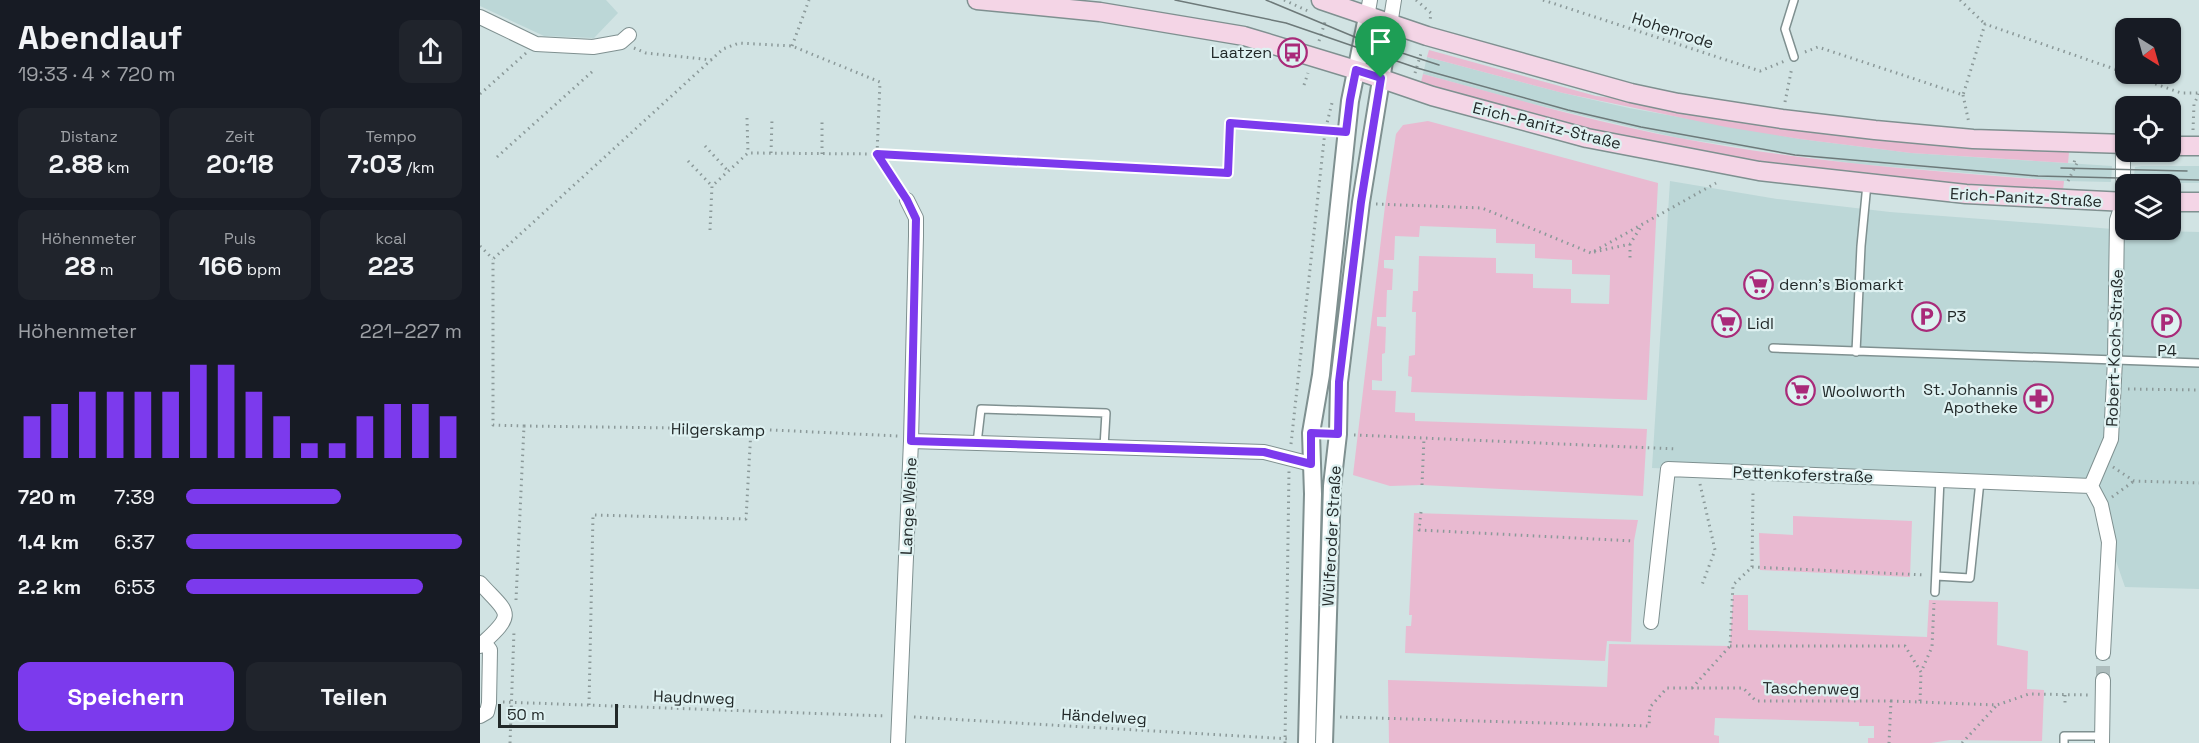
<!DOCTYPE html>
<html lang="de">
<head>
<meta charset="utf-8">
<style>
  body { margin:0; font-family:"Space Grotesk",sans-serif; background:#20242c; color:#f1f3f6; height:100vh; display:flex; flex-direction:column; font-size:22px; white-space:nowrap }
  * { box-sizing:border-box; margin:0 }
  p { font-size:20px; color:#9ea1a6 }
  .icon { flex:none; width:33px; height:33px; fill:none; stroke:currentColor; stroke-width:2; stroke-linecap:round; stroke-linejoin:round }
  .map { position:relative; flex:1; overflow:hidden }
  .drawer { display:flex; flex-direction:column; background:#171b24; width:480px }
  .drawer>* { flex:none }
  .needle { width:39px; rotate:143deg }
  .buttons { position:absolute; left:1635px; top:18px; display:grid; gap:12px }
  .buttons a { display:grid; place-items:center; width:66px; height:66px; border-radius:12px; background:#171b24; box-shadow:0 2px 4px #0004; font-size:30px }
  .scale { position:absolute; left:18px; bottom:15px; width:120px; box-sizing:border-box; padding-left:6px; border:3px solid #222929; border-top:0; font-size:16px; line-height:21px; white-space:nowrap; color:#222929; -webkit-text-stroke:4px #def1f1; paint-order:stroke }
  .pin { position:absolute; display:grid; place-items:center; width:51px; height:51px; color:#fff; margin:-62px -26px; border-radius:50% 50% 50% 0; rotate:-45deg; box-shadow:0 0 6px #0007 }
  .pin .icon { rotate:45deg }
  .round { display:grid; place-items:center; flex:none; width:63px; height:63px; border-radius:12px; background:#20242c }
  .headline { display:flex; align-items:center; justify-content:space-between; height:102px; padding:0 18px }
  h1 { font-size:33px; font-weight:800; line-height:45px }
  .metrics { display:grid; grid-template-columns:repeat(3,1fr); gap:9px; height:102px; padding:6px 18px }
  .metrics div { display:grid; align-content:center; border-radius:12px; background:#20242c; text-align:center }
  .metrics b { font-size:26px; font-weight:800 }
  .metrics small { font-size:16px; font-weight:400 }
  .metrics p { font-size:16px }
  .chart { height:168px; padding:12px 18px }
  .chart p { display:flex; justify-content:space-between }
  .chart svg { width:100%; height:108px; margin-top:6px; stroke:#7c3aed; stroke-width:6 }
  .cta { display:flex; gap:12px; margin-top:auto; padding:12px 18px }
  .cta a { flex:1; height:69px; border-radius:12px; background:#7c3aed; color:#fff; font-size:24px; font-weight:800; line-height:69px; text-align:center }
  .cta a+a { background:#20242c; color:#f1f3f6 }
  ul { padding:0 18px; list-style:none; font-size:20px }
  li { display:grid; grid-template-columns:96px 72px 1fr; align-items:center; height:45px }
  li i { height:15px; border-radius:8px; background:#7c3aed }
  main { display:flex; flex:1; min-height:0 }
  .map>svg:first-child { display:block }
</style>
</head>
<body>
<main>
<section class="drawer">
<div class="headline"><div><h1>Abendlauf</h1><p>19:33 · 4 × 720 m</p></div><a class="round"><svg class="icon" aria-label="share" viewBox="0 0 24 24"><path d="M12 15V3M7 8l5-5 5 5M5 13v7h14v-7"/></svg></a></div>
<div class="metrics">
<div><p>Distanz</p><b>2.88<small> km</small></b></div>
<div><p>Zeit</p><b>20:18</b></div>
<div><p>Tempo</p><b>7:03<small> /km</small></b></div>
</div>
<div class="metrics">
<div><p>Höhenmeter</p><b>28<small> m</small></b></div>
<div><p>Puls</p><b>166<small> bpm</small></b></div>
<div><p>kcal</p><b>223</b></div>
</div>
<div class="chart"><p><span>Höhenmeter</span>221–227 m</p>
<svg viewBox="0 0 160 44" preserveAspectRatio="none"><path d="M5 44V27M15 44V22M25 44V17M35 44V17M45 44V17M55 44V17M65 44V6M75 44V6M85 44V17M95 44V27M105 44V38M115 44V38M125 44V27M135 44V22M145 44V22M155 44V27"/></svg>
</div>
<ul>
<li><b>720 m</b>7:39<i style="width:56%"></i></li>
<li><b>1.4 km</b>6:37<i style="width:100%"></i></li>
<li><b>2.2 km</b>6:53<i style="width:86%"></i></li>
</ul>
<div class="cta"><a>Speichern</a><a>Teilen</a></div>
</section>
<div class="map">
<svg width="1719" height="743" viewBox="0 0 1719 743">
  <rect width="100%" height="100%" fill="#d1e3e3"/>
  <!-- built -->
  <path fill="#bcd7d7" d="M0,0H126L138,13L114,38L64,36L0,6Z
    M947,57L1083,93L1149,108L1320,139L1431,153L1632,166L1631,182L1584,181L1376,164L1198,138L1048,103L943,74Z
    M1662,166H1719V183H1653L1655,167Z
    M1190,181L1297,199L1410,212L1646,230L1719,232V589L1645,587L1610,486L1172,468Z"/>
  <!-- green -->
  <path fill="#e9bad1" d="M949,50L1116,96L1150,100L1318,129L1389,139L1494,149L1589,152L1588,163L1431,153L1320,139L1246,127L1083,93L947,57Z
    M943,74C1028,97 1113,122 1199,138C1326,162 1455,172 1584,181L1583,191C1487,185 1390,179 1294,165C1174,148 1057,116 941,82Z
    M948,121L1178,183L1167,400L931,392L932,377L928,376L929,356L935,355L936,312H932L933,291H938L939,256L1016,258V273L1053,274V288L1091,289V303L1129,304L1130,275L1092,274V260L1055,258V244L1016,243V229L940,226L939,237L915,236L914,260H904V268L913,269L912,290H907L906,317H897V326L906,327L905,353L902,354V381L892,380V390L916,391L915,412L935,413V421L1167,429L1163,496L942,485L910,486L873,475L905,206L916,134L923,125Z
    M934,513L1158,520L1154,541L1151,642L1127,641L1125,661L925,653L926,626H931L932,615H929Z
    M1313,516L1432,521L1430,577L1280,570L1279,533L1313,535Z
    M1253,595H1268V630L1447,637L1449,600L1518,602L1517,645L1548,651L1547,689L1564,690L1562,741L1470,740L1451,743H1388V738H1394V726H1379V722L1235,718L1234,735L1239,736V743H909L908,680L1127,687L1129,644L1250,646Z"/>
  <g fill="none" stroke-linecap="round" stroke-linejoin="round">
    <!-- minor-tunnel -->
    <path stroke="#aebebe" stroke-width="14" stroke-dasharray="14 7" stroke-linecap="butt" d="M1623,680V653"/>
    <defs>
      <path id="service" d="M1314,57L1305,29L1314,0
        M1293,348L1719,363
        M1376,352L1381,246L1387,184
        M497,443L501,409L626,413L624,447
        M1456,576L1490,578L1500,481
        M1455,592L1460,479
        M1584,743V736H1622"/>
      <path id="minor" d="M0,17L56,44L113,47L141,42L149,35
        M887,17L890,0
        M910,25L914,0
        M431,441L784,452L831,464
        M0,583C27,613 37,612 4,642
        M1171,622L1188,469L1611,486
        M0,646L4,642L10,650L9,703L7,712L0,716
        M1623,653L1629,542L1621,505L1611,486L1631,439L1635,360L1637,220L1643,202V144
        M418,743L431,441L436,236V218L427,200
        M1622,743L1623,680"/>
      <path id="tertiary" d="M827,743L833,494L831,433L841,375L870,101L887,17
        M844,743L852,486L858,434L859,382L881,202L910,25"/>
      <path id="secondary" d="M497,0L620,12L764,36L876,70L952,96L1107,138L1279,171L1486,194L1646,202
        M841,0L947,36L1151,93L1198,103L1302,119L1395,130L1493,139L1646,144
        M1690,146H1719
        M1690,202H1719"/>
    </defs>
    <!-- service casing -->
    <use href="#service" stroke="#7f9090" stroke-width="10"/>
    <!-- minor casing -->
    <use href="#minor" stroke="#7f9090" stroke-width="16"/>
    <!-- tertiary casing -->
    <use href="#tertiary" stroke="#7f9090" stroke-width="20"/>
    <!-- secondary casing -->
    <use href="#secondary" stroke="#7f9090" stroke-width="21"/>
    <!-- path -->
    <path stroke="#8b9999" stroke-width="3" stroke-dasharray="1.5 4.5" stroke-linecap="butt" d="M804,0L828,11
      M936,0L951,13L950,21
      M1063,0L1280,71L1305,61
      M1480,0L1505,24
      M839,41L846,19
      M312,46L329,0
      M154,48L166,53L232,60
      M1325,52L1338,47L1483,95L1505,24L1646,73
      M935,73L942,50
      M1647,74L1701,93H1719
      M824,85L828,73
      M0,94L46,53
      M1483,95L1489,123
      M1305,102L1312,67
      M267,118L268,153
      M1713,130L1714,104L1719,94
      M225,146L248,171
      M291,153L292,119
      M342,154V120
      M17,157L113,71
      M208,161L232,186
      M1588,181L1597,163H1594L1595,159
      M896,204L1002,208L1111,253L1236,183
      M230,230L232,186L268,153L397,154L748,173L750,123L853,131
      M1150,244V260
      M0,246L13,259
      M1114,252L1150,244L1162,225
      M1648,389L1719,390
      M44,426L271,429L418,436
      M874,435L1197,449
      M811,444L845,131L853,99
      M1633,467L1654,481L1719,483
      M1220,484L1235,550L1222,585
      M942,485L944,438
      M1632,497L1654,481
      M941,512L939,530L1154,541
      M1272,567L1273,492
      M36,600L44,426L13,425V259L243,49L259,43L312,46L400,82L397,154L420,189
      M1250,646H1425L1441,672L1452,647L1454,603
      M1212,688L1250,646L1253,585L1272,567L1445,575
      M1585,695V705
      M1411,701L1440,702L1441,672
      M23,702L406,716
      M1440,702L1517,705L1549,694L1611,695
      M109,705L113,515L266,519L271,429
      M434,717L811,739
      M860,717L1169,726L1170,707L1187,688H1263L1276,701H1411L1409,743
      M30,743L34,631
      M805,743L809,471
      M1482,743L1517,705"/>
    <!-- service -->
    <use href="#service" stroke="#fff" stroke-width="7"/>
    <!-- minor -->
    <use href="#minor" stroke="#fff" stroke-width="14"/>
    <!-- tertiary -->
    <use href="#tertiary" stroke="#fff" stroke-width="16"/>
    <!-- secondary -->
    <use href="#secondary" stroke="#f4d5e6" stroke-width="18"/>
    <!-- tram -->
    <path stroke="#6d7979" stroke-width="1.5" d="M695,0L806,23L937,68L1088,110L1161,127L1315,155L1558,176L1719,180
      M786,0L882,40L959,65
      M1581,168L1707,171"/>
  </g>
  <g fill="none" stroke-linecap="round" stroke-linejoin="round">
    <defs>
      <path id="route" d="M876,70L901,78L881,202L859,382L858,434L831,433V464L784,452L431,441L436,219L427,200L397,154L748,173L750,123L866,132L870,100Z"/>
    </defs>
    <!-- route casing -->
    <use href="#route" stroke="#fff" stroke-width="12"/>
    <!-- route -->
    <use href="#route" stroke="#7c3aed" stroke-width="8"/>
  </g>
  <!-- icons -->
  <defs>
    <symbol id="bus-ring" viewBox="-11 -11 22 22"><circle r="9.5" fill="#def1f1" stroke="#a92a79" stroke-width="1.5"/><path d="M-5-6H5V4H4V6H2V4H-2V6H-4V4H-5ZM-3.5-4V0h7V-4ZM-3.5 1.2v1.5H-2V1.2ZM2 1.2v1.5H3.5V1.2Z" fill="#a92a79"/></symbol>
    <symbol id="supermarket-ring" viewBox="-11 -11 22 22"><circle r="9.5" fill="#def1f1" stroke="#a92a79" stroke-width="1.5"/><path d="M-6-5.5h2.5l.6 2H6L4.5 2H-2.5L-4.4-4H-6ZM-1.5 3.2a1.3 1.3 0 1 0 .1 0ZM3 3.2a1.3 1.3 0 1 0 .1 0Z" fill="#a92a79"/></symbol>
    <symbol id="parking-ring" viewBox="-11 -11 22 22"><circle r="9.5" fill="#def1f1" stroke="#a92a79" stroke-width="1.5"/><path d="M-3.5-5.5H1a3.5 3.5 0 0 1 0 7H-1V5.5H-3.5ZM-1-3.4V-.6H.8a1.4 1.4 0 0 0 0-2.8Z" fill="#a92a79"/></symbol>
    <symbol id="pharmacy-ring" viewBox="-11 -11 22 22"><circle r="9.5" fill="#def1f1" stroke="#a92a79" stroke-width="1.5"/><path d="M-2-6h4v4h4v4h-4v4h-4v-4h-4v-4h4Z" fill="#a92a79"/></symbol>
  </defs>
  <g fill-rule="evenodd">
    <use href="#bus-ring" x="796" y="36" width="33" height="33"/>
    <use href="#supermarket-ring" x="1262" y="268" width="33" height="33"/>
    <use href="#parking-ring" x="1430" y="300" width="33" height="33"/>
    <use href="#parking-ring" x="1670" y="306" width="33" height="33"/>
    <use href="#supermarket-ring" x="1230" y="306" width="33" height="33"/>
    <use href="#supermarket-ring" x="1304" y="374" width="33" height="33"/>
    <use href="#pharmacy-ring" x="1542" y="382" width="33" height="33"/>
  </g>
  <g text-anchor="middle" stroke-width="4.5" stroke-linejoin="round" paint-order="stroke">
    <!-- street labels -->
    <g font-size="16" fill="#222929" stroke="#def1f1">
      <text transform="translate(1193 30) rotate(18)" y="6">Hohenrode</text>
      <text transform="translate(1067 125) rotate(14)" y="6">Erich-Panitz-Straße</text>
      <text transform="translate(1546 197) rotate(3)" y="6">Erich-Panitz-Straße</text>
      <text transform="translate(1634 348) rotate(-88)" y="6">Robert-Koch-Straße</text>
      <text transform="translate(238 429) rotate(1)" y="6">Hilgerskamp</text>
      <text transform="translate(1323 474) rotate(2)" y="6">Pettenkoferstraße</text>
      <text transform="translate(428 506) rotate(-87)" y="6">Lange Weihe</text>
      <text transform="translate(851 536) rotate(-87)" y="6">Wülferoder Straße</text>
      <text transform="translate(1331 688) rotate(1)" y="6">Taschenweg</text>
      <text transform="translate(214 697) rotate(2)" y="6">Haydnweg</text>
      <text transform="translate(624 716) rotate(3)" y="6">Händelweg</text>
    </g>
    <!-- poi labels -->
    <g font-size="16" fill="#222929" stroke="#def1f1" text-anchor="start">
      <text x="792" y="58" text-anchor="end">Laatzen</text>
      <text x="1299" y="290">denn's Biomarkt</text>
      <text x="1467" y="322">P3</text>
      <text x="1267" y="329">Lidl</text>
      <text x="1687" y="356" text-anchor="middle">P4</text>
      <text x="1538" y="395" text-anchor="end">St. Johannis<tspan x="1538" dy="18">Apotheke</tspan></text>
      <text x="1342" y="397">Woolworth</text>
    </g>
  </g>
</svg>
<div class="buttons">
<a><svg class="needle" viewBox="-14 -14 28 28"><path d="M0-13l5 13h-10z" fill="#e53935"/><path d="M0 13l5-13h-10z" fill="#9ea1a6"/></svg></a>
<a><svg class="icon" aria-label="locate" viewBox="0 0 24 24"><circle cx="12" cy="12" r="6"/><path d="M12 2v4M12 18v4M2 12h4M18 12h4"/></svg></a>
<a><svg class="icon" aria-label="layers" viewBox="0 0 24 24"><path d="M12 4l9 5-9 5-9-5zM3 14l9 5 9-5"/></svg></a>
</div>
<div class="scale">50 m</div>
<div class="pin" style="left:901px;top:78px;background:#1e9e55"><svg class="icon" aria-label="arrive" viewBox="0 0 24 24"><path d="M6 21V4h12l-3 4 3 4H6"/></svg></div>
</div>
</main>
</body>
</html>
